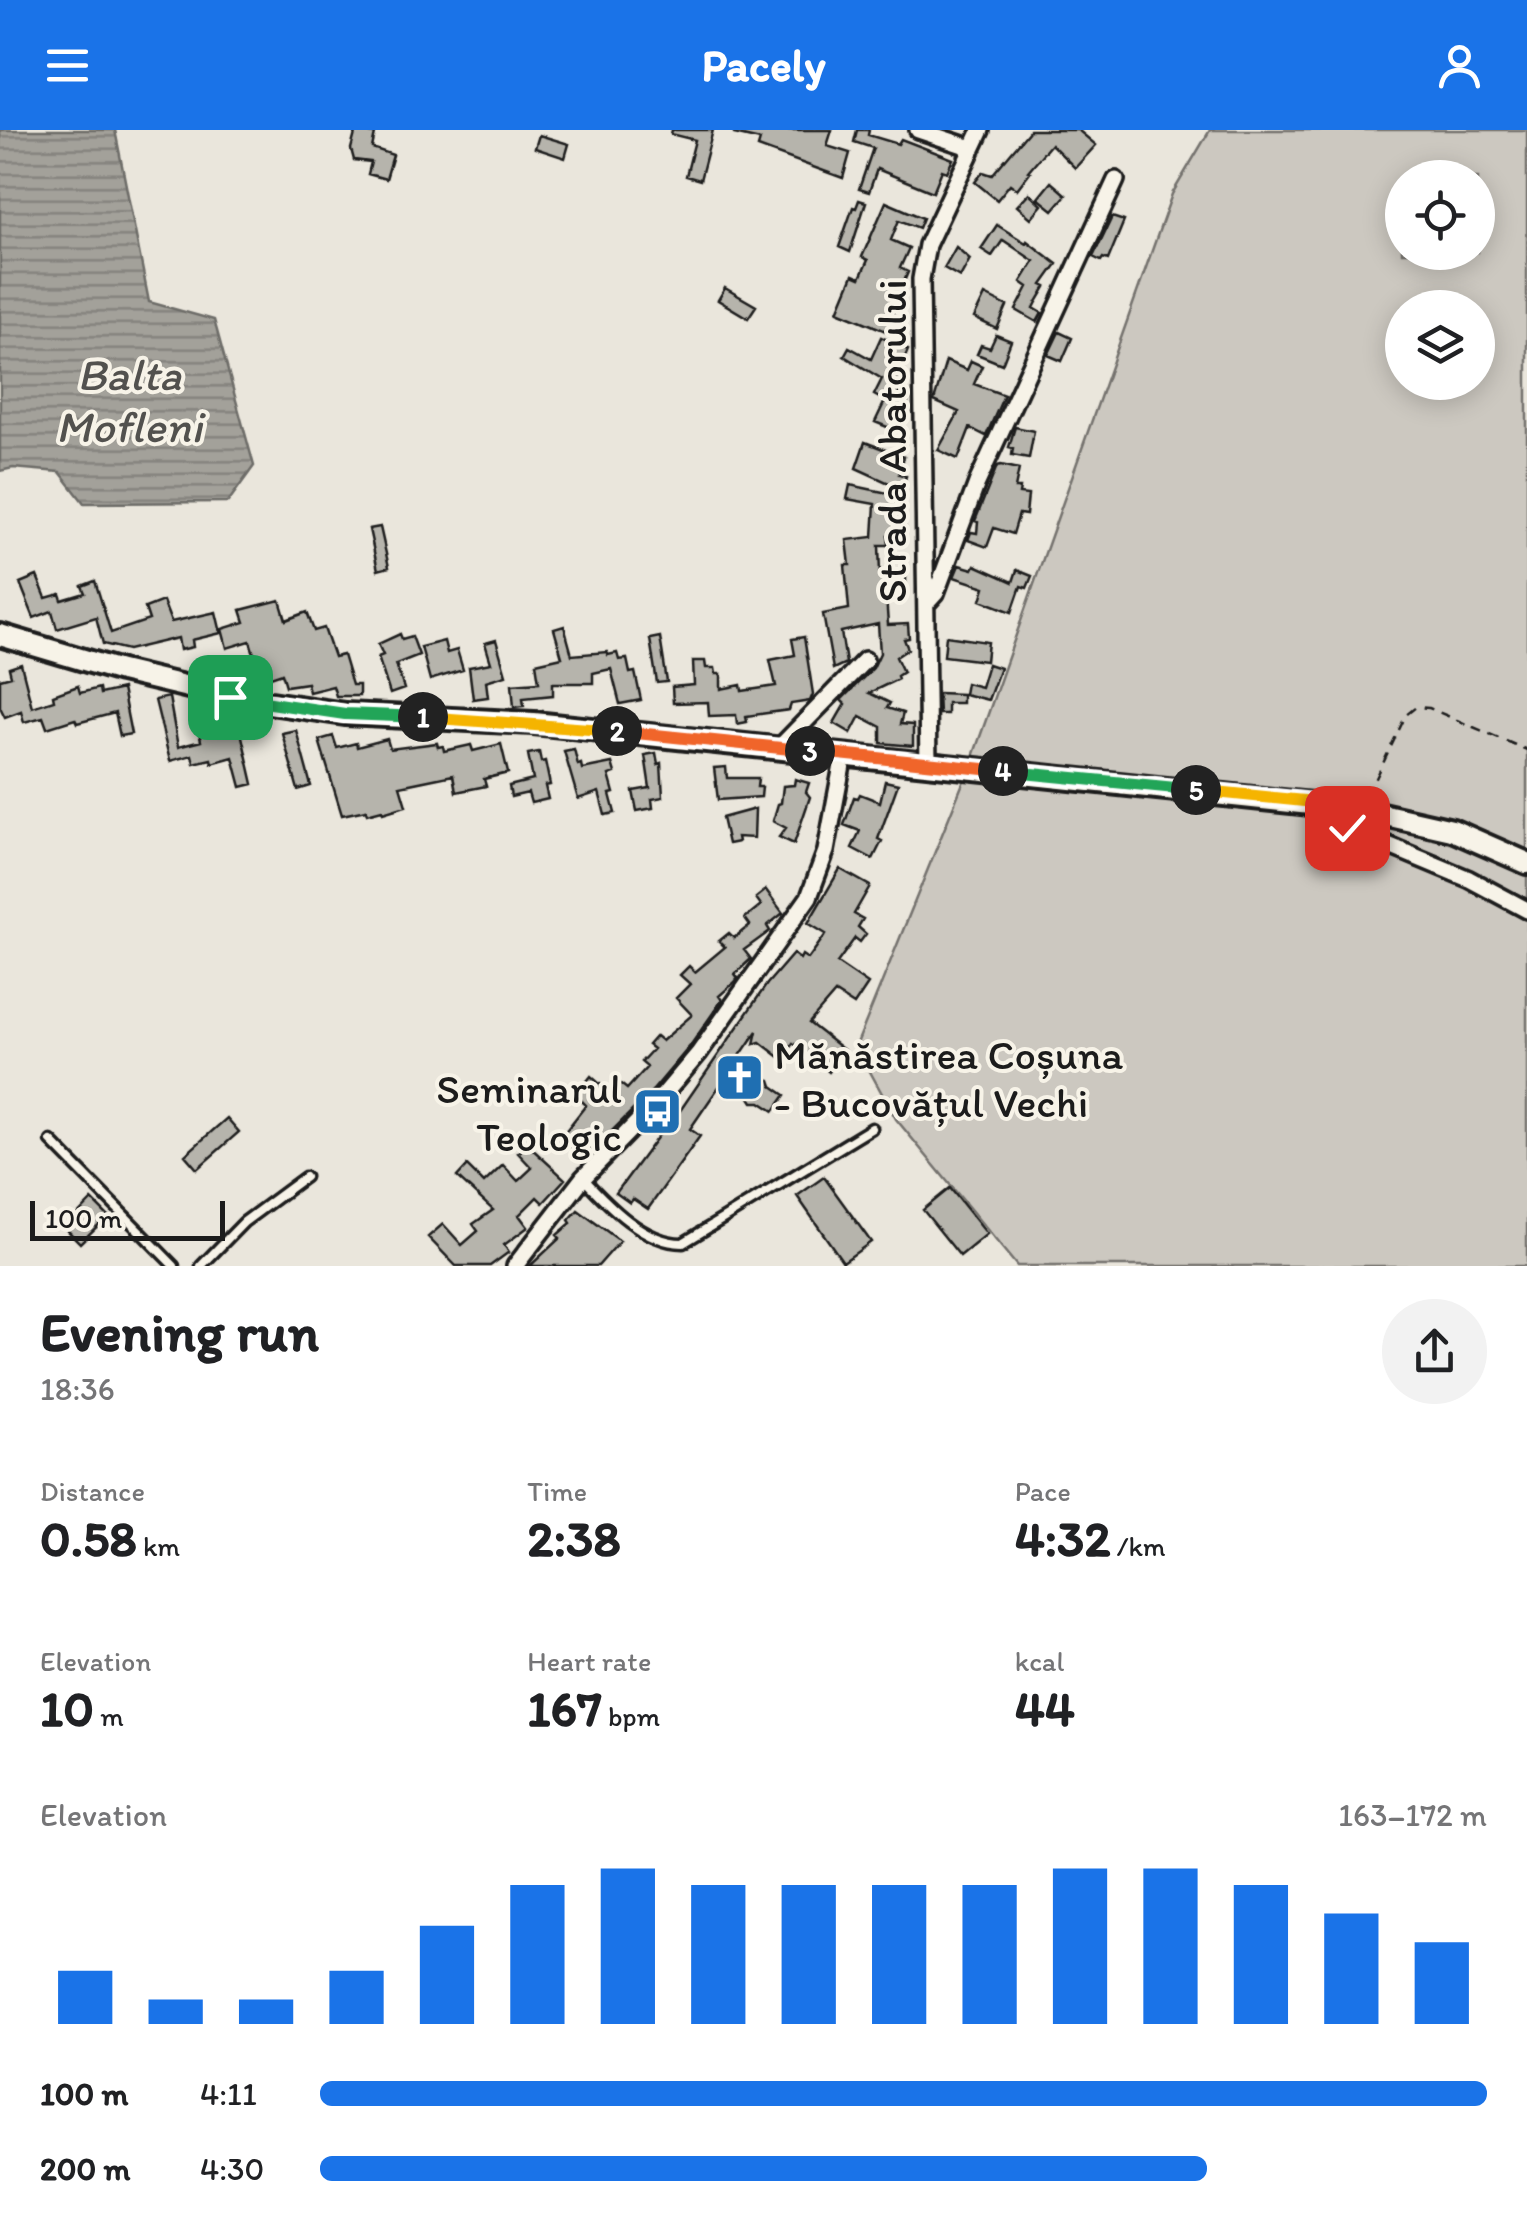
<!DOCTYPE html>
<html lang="en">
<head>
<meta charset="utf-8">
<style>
  body { margin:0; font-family:Itim,sans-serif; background:#f2f2f2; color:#202124; height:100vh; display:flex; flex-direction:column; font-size:38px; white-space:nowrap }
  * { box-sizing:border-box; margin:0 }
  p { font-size:32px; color:#757577 }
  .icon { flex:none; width:55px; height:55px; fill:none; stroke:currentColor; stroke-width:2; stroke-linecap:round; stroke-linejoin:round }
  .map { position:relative; height:1136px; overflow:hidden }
  .panel { display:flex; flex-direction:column; background:#fff; flex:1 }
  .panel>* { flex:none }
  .controls { position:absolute; left:1385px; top:30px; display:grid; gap:20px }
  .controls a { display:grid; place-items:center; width:110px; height:110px; border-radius:50%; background:#fff; box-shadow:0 5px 25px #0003; font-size:50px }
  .scale { position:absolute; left:30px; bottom:25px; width:195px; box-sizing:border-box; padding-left:10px; border:5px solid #1c1c1c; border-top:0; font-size:28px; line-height:35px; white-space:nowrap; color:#1c1c1c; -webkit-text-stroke:8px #f7f3e8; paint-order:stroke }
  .pin { position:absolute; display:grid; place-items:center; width:85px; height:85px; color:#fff; margin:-42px; border-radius:20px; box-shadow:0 5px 15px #0006 }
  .km { position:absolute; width:50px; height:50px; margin:-25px; border-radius:50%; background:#222; color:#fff; font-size:28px; line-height:50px; text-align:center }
  .round { display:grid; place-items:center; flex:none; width:105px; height:105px; border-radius:52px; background:#f2f2f2 }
  .head { display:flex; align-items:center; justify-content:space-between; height:170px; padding:0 40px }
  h1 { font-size:55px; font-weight:700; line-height:75px }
  .figures { display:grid; grid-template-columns:repeat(3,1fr); gap:15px; height:170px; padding:10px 40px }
  .figures div { display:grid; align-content:center }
  .figures b { font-size:50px; font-weight:700 }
  .figures small { font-size:28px; font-weight:400 }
  .figures p { font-size:28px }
  .chart { height:280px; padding:20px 40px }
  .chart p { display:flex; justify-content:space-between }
  .chart svg { width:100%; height:180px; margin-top:10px; stroke:#1a73e8; stroke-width:6 }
  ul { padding:0 40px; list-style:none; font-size:32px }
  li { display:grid; grid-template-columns:160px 120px 1fr; align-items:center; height:75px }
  li i { height:25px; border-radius:12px; background:#1a73e8 }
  header { display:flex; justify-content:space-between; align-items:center; height:130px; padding:0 40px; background:#1a73e8; color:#fff; font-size:45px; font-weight:700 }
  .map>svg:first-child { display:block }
</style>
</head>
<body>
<header><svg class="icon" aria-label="menu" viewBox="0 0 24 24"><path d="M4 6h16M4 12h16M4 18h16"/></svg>Pacely<svg class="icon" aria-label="person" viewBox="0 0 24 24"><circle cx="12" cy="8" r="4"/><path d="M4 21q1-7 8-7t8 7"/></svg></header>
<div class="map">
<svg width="1527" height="1136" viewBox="0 0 1527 1136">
  <defs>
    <pattern id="water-rules" width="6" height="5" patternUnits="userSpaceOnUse" patternTransform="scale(2.5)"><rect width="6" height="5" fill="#a3a19a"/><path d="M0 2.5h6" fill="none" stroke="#84827d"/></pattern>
  </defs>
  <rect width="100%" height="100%" fill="#eae6dc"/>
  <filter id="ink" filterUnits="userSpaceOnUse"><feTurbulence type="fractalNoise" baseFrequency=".01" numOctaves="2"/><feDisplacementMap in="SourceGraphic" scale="20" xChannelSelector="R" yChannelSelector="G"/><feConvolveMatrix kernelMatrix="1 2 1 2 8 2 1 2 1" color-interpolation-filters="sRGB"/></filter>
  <g filter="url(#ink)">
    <!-- green -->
    <path fill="#ccc8c0" stroke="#74726e" stroke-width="2.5" fill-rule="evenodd" d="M1210,0H1527V1136H1017L896,989L856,916L969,638L1172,64ZM1402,48H1478V122H1402ZM1402,178H1478V252H1402Z"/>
    <!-- water -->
    <path fill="url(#water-rules)" stroke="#6d6c68" stroke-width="2.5" d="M0,0H115L149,172L214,190L254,336L228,372L84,373L60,342L13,338L0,341Z"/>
    <!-- building -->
    <path fill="#b6b4ac" stroke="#1c1c1c" stroke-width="2.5" d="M356,0L375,4L372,18L393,25L386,49L368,44L371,32L354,30L351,19Z
      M672,0H713L700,50L686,46L695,10L671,4Z
      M734,0H832L827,16L850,23L843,48L758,17L760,10L734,4Z
      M857,0H869L868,5L898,14L901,9L953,29L947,42L942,40L933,62L877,39L869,62L859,59L873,18L854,12Z
      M1030,0H1078L1096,15L1075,38L1051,14L1028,41L1030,42L1017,59L1010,54L997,70L975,52L983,42L992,45Z
      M539,5L569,14L565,28L535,18Z
      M1051,52L1066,65L1053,80L1038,68Z
      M1029,63L1042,75L1031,88L1017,76Z
      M859,70L866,72L850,122L839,117L853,77L856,78Z
      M886,72L923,88L919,98L899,90L891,110L909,118L900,138L908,142L900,161L903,162L886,201L838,181L853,145L860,148L868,130L862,127Z
      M1112,87L1124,91L1108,130L1103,128L1101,131L1093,127Z
      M997,95L1026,113L1027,111L1057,134L1042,155L1046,157L1037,172L1034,178L1042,183L1037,192L1016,180L1028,157L1021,152L1034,131L1003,110L992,126L981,119Z
      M956,117L970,129L960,147L944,138Z
      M725,158L756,176L748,188L718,170Z
      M985,165L1007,176L997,199L974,188Z
      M1059,202L1072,208L1062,231L1048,225Z
      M996,205L1011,211L1002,234L977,224L981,215L990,218Z
      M881,207L908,220L898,244L908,250L899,264L908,272L897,301L875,292L885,271L874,265L882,249L844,226L849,217L871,229Z
      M946,231L967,240L971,231L982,236L974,254L1004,265L986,306L970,298L958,329L938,320L959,282L934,271Z
      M1015,297L1034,301L1029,328L1012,325L1013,318L1009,317Z
      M865,312L904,327L899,344L906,346L902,359L856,338Z
      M1001,335L1019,339L1015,358H1020L1019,364L1028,365L1026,385L1019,384L1013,404L994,398L987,417L968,410L971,402L977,403L978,392L975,391L997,336Z
      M850,355L902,366L897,396L905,397L904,407L888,406L889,415H879L880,444L906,443V455H897V465L886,466L888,495L908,494L909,508L904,509L908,519L896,527L903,542L897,546L898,549L869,563L890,573L887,578L903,583L900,594L913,595V616L881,613V597L860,586L851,603L834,593L845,574L841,570L873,538L880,523L878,494L841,502L846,533L833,539L823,484L849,479L845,435H850L847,410L873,407L875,374L847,369Z
      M380,397L389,437L378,440L369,399Z
      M959,435L973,439L975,435L1013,452L1017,440L1032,446L1027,458L1021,456L1012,482L981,470L985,457L954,447Z
      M37,446L46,468L60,464L62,470L85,463L82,456L95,451L111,503L149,490L145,478L163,471L171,492L216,482L221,503L192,510L193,517L180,520L178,508L128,520L103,514L96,487L57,499L52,481L34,488L20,453Z
      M280,470L286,490L307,482L314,501L324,498L334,527L343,525L352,555H359V566H336L333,556L309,562L307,553L286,556L282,543L262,550L250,511L227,518L222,499L245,492L241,480Z
      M564,496L572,525L607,522L608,525L617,523L619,530L627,529L630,543L635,542L641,570L620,574L611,539L593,543V553H553V565L523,568L524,576L514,577L512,554L539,552L536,533L562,527L554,499Z
      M400,504L402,509L412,506L419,525L396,534L404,559L390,564L378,527L383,525L378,514Z
      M946,506L988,512L986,531L944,526Z
      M660,507L667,552L657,553L650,509Z
      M804,507L813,564L810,571L791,574L789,580L746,586L747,592L737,594L736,585L709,586L708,572L673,573L672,557L694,555L693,531H705L706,538H715L716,544H721V559L741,555L742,561L776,556L770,530L795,525L792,509Z
      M496,510L506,545L486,551L488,567L473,569L469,537L491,533L485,513Z
      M444,511L447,523L457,520L463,540L430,550L421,517Z
      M21,534L32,577L54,570L53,565L78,556L80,563L99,558L100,564L122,559L131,604L120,606L115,583L77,593L75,589L47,598L43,587L24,592L21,581L5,587L0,577V549L11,546L9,538Z
      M988,534L1000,538L988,570L964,564L966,553L981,557Z
      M938,563L962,564V573H947V584H939Z
      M169,567L178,617L201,611L194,580L206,577L214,595L238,589L253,654L241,657L233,627L212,633L211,629L194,633L192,625L170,631L155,570Z
      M296,600L311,656L298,660L282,603Z
      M333,606L337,618L356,613L357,617L387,609L390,619L437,613L438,617L443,616L444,621L471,615L473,621L501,614L508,643L484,649L486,656L456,662L453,645L400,656L406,676L383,683L382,680L367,684L366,680L342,685L319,610Z
      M574,619L578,635L581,634L582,639L612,633L615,643L609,645L614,663L610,664L615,683L605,685L599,662L578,669L564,621Z
      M539,622L541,632L545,631L550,655L545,656L548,669L531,673L528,663L511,667L509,656L533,650L528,624Z
      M656,623L658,634L661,633L663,667L652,669L653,678L637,681L633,661L650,658L645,625Z
      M726,637L727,648H758L757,657H762L761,667L718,670L714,638Z
      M795,649L809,653L806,662L810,667L794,714L779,707L786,698L773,691L778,674L781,673L783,656L794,655Z
      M885,651L898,654L878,709L882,711L873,729L852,718L860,701L844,695L854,667L858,668L860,664L880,672Z
      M755,679L754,708L737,707L738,712L728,714L722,688Z
      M840,739L870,756L854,784L863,789L858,797L866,804L860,812L855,808L837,833L868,854L854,875L835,863L809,893L845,921L829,942L793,913L782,929L760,912L754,914L757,901L690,999L700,1006L648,1079L633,1069L630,1073L616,1063L673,986L675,988L767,854L793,824L800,829L802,825L808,829L826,804L808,793Z
      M766,760L783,783L767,796L770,801L744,820L751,829L735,844L738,848L735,852L719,866L722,870L690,916L653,960L584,1029L561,1007L586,975L577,966L584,955L591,946L608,961L617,951L627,959L647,937L641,932L653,919L648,915L656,906L662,911L692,885L676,868L690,854L680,845L689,836L695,842L725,817L719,811L729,803L734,808L750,795L745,788L761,775L756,768Z
      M754,945L770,950L772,956L785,965L774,981L760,972H753L744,958L745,949Z
      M227,988L239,1002L197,1039L185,1025Z
      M528,1015L565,1049L543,1073L537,1067L519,1085L528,1097L504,1115L509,1122L490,1136H456L428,1107L443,1094L462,1115L478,1101L473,1094L493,1080L457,1047L467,1036L484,1053L503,1035L518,1051L532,1038L518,1023Z
      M824,1047L871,1112L843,1132L797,1066Z
      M950,1058L987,1104L960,1126L923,1080Z
      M92,1070L108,1086L80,1113L65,1098Z
      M578,1080L620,1111L598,1136H530L560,1108L557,1105L571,1093L569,1090Z"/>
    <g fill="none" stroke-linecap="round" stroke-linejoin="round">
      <defs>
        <path id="service" d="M51,1011L174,1136
          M583,1048C608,1075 644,1113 683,1113L872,998
          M201,1136L244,1092L305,1047"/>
        <path id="minor" d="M918,0L972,18
          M926,474L936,463L977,353L1116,50
          M779,618L865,530
          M928,634L921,149L927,115L981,0
          M1317,675L1347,698L1469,749L1527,780
          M515,1136L583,1048L661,968L699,923L809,767L826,721L844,625"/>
        <path id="secondary" d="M0,505L121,541L230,567L345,584L534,593L1359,679L1452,700L1527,733"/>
      </defs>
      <!-- service casing -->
      <use href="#service" stroke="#1c1c1c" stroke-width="15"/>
      <!-- minor casing -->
      <use href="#minor" stroke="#1c1c1c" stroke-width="22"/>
      <!-- secondary casing -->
      <use href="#secondary" stroke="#1c1c1c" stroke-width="28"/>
      <!-- path -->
      <path stroke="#1c1c1c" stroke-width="2.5" stroke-dasharray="10 8" stroke-linecap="butt" d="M1368,665L1406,585L1416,577L1429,578L1527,620"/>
      <!-- service -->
      <use href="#service" stroke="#f7f3e8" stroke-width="8"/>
      <!-- minor -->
      <use href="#minor" stroke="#f7f3e8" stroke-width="15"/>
      <!-- secondary -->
      <use href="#secondary" stroke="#f7f3e8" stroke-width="20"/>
    </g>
  </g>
  <g fill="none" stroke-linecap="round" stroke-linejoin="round" filter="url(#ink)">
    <defs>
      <path id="split-1" d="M230,567L345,584L423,587"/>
      <path id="split-2" d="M423,587L617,601"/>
      <path id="split-3" d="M617,601L810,621"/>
      <path id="split-4" d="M810,621L1003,641"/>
      <path id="split-5" d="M1003,641L1196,660"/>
      <path id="split-6" d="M1196,660L1314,672L1347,698"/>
    </defs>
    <!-- split-1 casing -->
    <use href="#split-1" stroke="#fff" stroke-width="20"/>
    <!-- split-2 casing -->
    <use href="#split-2" stroke="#fff" stroke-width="20"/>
    <!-- split-3 casing -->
    <use href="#split-3" stroke="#fff" stroke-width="20"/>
    <!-- split-4 casing -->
    <use href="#split-4" stroke="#fff" stroke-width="20"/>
    <!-- split-5 casing -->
    <use href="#split-5" stroke="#fff" stroke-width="20"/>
    <!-- split-6 casing -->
    <use href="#split-6" stroke="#fff" stroke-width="20"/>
    <!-- split-1 -->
    <use href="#split-1" stroke="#22a559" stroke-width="12"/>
    <!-- split-2 -->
    <use href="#split-2" stroke="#f5b400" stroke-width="12"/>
    <!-- split-3 -->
    <use href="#split-3" stroke="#f0652b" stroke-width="12"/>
    <!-- split-4 -->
    <use href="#split-4" stroke="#f0652b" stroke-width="12"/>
    <!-- split-5 -->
    <use href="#split-5" stroke="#22a559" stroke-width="12"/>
    <!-- split-6 -->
    <use href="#split-6" stroke="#f5b400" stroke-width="12"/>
  </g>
  <!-- icons -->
  <defs>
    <symbol id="church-square" viewBox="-11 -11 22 22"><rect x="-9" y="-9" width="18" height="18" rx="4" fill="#1f6fb2" stroke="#f7f3e8"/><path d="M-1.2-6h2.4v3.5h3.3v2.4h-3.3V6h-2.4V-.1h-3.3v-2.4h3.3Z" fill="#fff"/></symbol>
    <symbol id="bus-square" viewBox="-11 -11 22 22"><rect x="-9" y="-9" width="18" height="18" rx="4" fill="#1f6fb2" stroke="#f7f3e8"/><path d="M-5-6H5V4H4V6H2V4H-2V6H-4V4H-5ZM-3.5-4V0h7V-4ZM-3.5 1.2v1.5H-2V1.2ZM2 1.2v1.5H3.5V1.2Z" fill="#fff"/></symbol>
  </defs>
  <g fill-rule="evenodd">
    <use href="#church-square" x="712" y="920" width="55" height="55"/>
    <use href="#bus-square" x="630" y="954" width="55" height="55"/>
  </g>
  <g text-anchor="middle" stroke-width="8" stroke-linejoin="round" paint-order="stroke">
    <!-- street labels -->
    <g font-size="42" fill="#1c1c1c" stroke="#f7f3e8">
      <text transform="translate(891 311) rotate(-90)" y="15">Strada Abatorului</text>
    </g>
    <!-- poi labels -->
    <g font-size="42" fill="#1c1c1c" stroke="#f7f3e8" text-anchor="start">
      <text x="774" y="939">Mănăstirea Coșuna<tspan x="774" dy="48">- Bucovățul Vechi</tspan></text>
      <text x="622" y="973" text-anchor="end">Seminarul<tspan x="622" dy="48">Teologic</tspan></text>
    </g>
    <!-- water labels -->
    <g font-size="45" font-style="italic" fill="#52514e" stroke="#f7f3e8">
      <text x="129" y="260">Balta<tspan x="129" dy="52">Mofleni</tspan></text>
    </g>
  </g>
</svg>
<div class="controls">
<a><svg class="icon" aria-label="locate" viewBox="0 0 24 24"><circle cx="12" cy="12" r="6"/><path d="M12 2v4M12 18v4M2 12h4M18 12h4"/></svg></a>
<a><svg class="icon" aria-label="layers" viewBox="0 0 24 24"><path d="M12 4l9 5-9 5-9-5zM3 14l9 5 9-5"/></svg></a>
</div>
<div class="scale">100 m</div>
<div class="pin" style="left:230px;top:567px;background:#1e9e55"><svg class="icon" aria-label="arrive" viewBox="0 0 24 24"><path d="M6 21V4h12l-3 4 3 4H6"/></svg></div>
<div class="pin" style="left:1347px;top:698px;background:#d93025"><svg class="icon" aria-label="check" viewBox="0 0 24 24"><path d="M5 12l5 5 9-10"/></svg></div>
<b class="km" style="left:423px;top:587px">1</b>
<b class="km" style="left:617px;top:601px">2</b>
<b class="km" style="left:810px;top:621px">3</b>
<b class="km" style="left:1003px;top:641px">4</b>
<b class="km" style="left:1196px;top:660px">5</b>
</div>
<section class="panel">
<div class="head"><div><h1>Evening run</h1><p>18:36</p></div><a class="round"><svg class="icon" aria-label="share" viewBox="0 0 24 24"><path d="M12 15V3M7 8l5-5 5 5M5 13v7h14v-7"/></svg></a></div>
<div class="figures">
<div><p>Distance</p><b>0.58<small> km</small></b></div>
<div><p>Time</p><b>2:38</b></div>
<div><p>Pace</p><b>4:32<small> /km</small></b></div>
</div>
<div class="figures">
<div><p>Elevation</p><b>10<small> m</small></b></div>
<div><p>Heart rate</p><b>167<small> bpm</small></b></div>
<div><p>kcal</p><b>44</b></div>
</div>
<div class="chart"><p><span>Elevation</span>163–172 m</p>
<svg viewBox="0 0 160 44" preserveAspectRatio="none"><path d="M5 44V31M15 44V38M25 44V38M35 44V31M45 44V20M55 44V10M65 44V6M75 44V10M85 44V10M95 44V10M105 44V10M115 44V6M125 44V6M135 44V10M145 44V17M155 44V24"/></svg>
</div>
<ul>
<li><b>100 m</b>4:11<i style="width:100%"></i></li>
<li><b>200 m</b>4:30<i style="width:76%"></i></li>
</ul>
</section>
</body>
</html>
